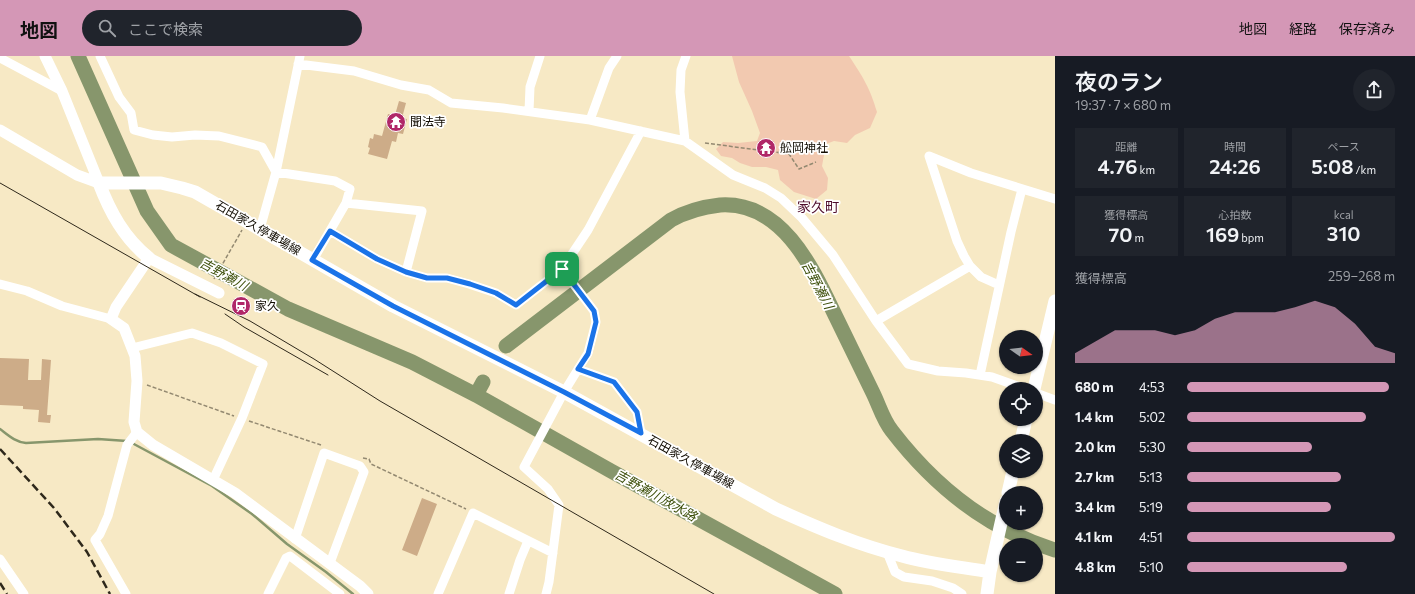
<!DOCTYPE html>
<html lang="ja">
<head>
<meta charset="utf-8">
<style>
  body { margin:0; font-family:Commissioner,"Noto Sans JP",sans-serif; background:#20242c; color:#f1f3f6; height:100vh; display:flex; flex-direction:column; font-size:15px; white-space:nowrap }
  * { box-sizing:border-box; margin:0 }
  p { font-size:13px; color:#9ea1a6 }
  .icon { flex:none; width:22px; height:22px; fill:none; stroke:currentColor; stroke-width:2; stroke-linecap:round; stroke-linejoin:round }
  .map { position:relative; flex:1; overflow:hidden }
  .panel { display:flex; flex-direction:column; background:#171b24; width:360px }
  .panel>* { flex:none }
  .needle { width:26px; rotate:104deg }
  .fabs { position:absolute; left:999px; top:274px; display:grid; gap:8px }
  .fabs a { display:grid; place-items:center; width:44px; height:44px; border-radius:50%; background:#171b24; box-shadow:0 1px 3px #0004; font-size:20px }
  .pin { position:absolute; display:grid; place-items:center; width:34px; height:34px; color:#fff; margin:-17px; border-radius:8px; box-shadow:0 2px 6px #0006 }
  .round { display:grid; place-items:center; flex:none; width:42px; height:42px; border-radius:21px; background:#20242c }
  .head { display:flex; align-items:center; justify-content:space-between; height:68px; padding:0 20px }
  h1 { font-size:22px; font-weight:600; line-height:30px }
  .metrics { display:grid; grid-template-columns:repeat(3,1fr); gap:6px; height:68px; padding:4px 20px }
  .metrics div { display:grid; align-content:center; border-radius:0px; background:#20242c; text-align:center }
  .metrics b { font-size:20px; font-weight:600 }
  .metrics small { font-size:11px; font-weight:400 }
  .metrics p { font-size:11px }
  .chart { height:112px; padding:8px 20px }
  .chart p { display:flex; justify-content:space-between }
  .chart svg { width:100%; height:72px; margin-top:4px; fill:#d497b6; opacity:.7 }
  ul { padding:0 20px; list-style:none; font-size:13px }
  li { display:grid; grid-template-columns:64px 48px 1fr; align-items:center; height:30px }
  li i { height:10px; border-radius:5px; background:#d497b6 }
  header { display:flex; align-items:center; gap:24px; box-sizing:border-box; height:56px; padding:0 20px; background:#d497b6; color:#111 }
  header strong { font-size:19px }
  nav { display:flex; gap:22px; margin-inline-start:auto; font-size:14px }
  .search { width:280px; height:36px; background:#20242c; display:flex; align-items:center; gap:10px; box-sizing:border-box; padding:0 14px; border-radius:22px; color:#9ea1a6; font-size:15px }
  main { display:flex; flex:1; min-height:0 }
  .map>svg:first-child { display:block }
</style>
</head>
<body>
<header>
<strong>地図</strong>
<div class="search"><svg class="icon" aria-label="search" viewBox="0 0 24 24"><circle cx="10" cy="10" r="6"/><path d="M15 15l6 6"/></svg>ここで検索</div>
<nav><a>地図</a><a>経路</a><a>保存済み</a></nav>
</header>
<main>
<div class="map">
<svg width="1055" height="538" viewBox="0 0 1055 538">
  <rect width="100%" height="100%" fill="#f7e9c5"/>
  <!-- green -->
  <path fill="#f2c9b0" d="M732,0H849C863,21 870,32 877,56L870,72L855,79L847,87L834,85L826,88L822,110L828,122L827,134L816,143L794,136L780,124L778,114L766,111H752L740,107L732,102L721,100L716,93L723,86L738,87L757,85L760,77L752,55L739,26Z"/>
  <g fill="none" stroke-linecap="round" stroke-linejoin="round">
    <!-- stream -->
    <path stroke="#87966c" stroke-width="2.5" d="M0,373C8,379 15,386 26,387L98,383L127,385
      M132,387L212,430L252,458L287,488L326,516L353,538"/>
    <!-- river -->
    <path stroke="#87966c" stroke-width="15" d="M78,0L147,155L171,189L288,253L412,306L476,339L483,326
      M506,290L671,164C687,155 702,151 720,149C783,145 813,213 836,261C848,286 861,312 873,337C879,349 883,364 892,375C935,431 987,473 1055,494
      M476,339L611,415L835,538"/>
  </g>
  <!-- building -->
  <path fill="#cdac88" d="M399,45L406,47L402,62L407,63L403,78L398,77L396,86L392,85L387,103L368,98L370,92L368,91L370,82L373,83L374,78L382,80L388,58L395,59Z
    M0,302L29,303L28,324H41L42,303L51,304L47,359H51L50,367L38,366L39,354L23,353V350L0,349Z
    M422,442L437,448L417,500L402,494Z"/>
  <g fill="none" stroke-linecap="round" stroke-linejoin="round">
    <!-- path -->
    <path stroke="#938971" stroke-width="1.5" stroke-dasharray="4 2" stroke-linecap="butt" d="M705,87L789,98L799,113L816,106
      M214,223L242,174
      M147,329L234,360
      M249,365L321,389
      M363,402L369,403L371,408L466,453"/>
    <!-- minor -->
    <path stroke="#fff" stroke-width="9" d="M100,0L119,41L131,57L134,74L153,79L172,81L195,79L219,80L262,91L276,116L335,125L350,133L346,147L313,204
      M0,2L62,35
      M298,8L354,15L401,29L429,34L451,47L503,52L590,64L685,85L733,119L765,132L781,142L802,162L833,199L876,265L908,308L938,315L966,317L992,321L1026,333
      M529,55L530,31L540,0
      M590,64L609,12L617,0
      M685,85L680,36L681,14L686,0
      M346,147L422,155L406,216
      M260,173L276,116L300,0
      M330,175L377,203L406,216L427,222H447L469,228L496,237L516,249L562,213L588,174L641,75
      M0,228L27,235L62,250L111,263
      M999,229L981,221L970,210L964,200L957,185L929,100L971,117L1055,143
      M876,265L970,210
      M132,292L192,277L221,287L263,308L242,362L213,424
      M578,313L614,326L637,356L641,377
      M980,319L1011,176L1022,133
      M1036,337L1055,344
      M295,483L324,397L360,410L364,416L330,507
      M887,496L895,516L904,521L932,525L953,532L962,538
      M0,503L24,538
      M126,538L95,484L100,478L108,460L127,389L137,376
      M268,538L286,502L290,500L340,538
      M438,538L473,457L553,497
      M509,538L520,504L528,485
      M546,538L549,526L559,449L548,433L524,411L564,336L588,297L596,266L594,255L562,213"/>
    <!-- tertiary -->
    <path stroke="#fff" stroke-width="11" d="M45,0L62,35L99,127
      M0,74L77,119L99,127
      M219,237L149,202L116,251L111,263L124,272L135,300L137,325L134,366L137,376L153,389L235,437L360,530L368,538"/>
    <!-- secondary -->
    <path stroke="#fff" stroke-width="13" d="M149,202C124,182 110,156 99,127H161L182,132L195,136L393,250L564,336L776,453C818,472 858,489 902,500C931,508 961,511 990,516
      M1034,333L1055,245
      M1021,385L1026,363
      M1008,437L1013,415
      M987,538L990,516L1006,445"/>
    <!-- tram -->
    <path stroke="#2e281b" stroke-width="1" d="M0,127L200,241
      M195,238L250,265L314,303L380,345L714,538
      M225,258L244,271L328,319"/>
    <!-- rail -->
    <path stroke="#2e281b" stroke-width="2.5" stroke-dasharray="8 4" stroke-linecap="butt" d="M0,393L54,452L87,496L110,538
      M0,527L7,538"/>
  </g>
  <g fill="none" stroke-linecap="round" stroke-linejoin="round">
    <defs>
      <path id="route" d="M330,175L377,203L406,216L427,222H447L470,228L496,237L516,249L562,213L594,255L596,266L588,298L578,313L614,326L637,356L641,377L564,336L393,250L312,204Z"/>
    </defs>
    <!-- route casing -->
    <use href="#route" stroke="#fff" stroke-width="8"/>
    <!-- route -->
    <use href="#route" stroke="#1a73e8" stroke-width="5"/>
  </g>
  <!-- icons -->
  <defs>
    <symbol id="temple-disc" viewBox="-11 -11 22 22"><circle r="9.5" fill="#b02768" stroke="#fff"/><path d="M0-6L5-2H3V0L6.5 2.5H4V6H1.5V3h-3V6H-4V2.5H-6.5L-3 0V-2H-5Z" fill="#fff"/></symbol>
    <symbol id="station-disc" viewBox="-11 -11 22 22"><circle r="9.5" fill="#b02768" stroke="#fff"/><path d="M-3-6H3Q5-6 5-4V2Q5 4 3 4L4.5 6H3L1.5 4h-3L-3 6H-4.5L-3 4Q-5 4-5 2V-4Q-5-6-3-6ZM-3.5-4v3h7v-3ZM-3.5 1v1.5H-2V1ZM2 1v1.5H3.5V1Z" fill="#fff"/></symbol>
  </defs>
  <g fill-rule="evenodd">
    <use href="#temple-disc" x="385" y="55" width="22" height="22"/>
    <use href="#temple-disc" x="755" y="81" width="22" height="22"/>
    <use href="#station-disc" x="230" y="239" width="22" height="22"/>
  </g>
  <g text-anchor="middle" stroke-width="3.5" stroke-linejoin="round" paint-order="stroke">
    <!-- poi labels -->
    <g font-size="12" fill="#120d03" stroke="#fff" text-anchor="start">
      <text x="410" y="70">聞法寺</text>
      <text x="780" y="96">舩岡神社</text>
      <text x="255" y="254">家久</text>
    </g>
    <!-- street labels -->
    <g font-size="12" fill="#120d03" stroke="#fff">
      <text transform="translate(258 172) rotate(30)" y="4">石田家久停車場線</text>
      <text transform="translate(691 406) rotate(29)" y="4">石田家久停車場線</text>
    </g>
    <!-- water labels -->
    <g font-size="13" font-style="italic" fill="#3c4e09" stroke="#fff">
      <text transform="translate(224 218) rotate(29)" y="5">吉野瀬川</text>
      <text transform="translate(818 229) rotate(62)" y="5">吉野瀬川</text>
      <text transform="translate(656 439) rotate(29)" y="5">吉野瀬川放水路</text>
    </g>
    <!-- quarter labels -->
    <g font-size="14" fill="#4f0d2c" stroke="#fff">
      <text x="818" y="156">家久町</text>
    </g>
  </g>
</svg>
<div class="fabs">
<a><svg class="needle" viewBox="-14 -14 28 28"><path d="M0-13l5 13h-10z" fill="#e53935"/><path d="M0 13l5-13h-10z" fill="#9ea1a6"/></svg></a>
<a><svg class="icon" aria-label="locate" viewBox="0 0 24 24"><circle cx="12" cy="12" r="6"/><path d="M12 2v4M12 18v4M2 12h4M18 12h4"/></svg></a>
<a><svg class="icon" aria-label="layers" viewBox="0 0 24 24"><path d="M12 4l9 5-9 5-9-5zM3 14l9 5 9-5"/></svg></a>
<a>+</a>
<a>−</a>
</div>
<div class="pin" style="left:562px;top:213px;background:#1e9e55"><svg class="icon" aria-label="arrive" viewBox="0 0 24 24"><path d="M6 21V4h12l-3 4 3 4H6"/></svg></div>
</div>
<section class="panel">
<div class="head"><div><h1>夜のラン</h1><p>19:37 · 7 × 680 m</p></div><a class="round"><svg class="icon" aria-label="share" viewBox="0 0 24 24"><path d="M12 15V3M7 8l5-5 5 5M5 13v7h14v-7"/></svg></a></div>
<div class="metrics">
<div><p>距離</p><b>4.76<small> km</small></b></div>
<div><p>時間</p><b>24:26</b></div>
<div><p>ペース</p><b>5:08<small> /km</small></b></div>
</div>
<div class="metrics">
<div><p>獲得標高</p><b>70<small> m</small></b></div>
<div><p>心拍数</p><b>169<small> bpm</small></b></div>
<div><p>kcal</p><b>310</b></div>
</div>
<div class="chart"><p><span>獲得標高</span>259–268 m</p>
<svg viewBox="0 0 160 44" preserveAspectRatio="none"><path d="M0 44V38L10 31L20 24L30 24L40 24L50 27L60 24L70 17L80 13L90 13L100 13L110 10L120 6L130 10L140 20L150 34L160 38V44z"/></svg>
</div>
<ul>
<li><b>680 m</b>4:53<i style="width:97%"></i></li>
<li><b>1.4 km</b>5:02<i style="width:86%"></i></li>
<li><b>2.0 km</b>5:30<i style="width:60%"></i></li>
<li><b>2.7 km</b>5:13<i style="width:74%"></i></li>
<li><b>3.4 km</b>5:19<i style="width:69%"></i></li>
<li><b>4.1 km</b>4:51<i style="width:100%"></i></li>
<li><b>4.8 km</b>5:10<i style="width:77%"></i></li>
</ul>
</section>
</main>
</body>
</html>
